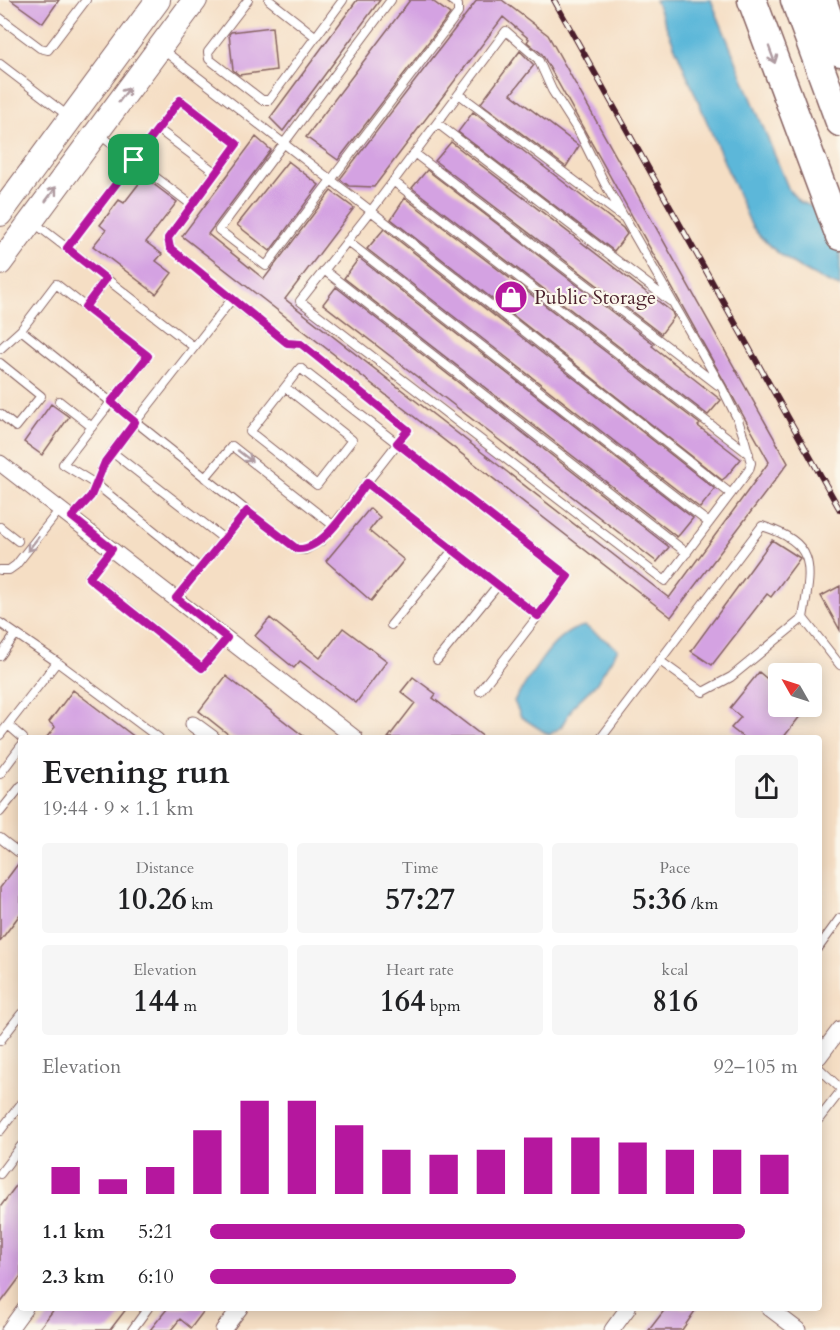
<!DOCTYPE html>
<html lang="en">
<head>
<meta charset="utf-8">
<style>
  body { margin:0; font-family:Cardo,serif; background:#f6f6f6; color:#202124; height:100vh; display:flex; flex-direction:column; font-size:22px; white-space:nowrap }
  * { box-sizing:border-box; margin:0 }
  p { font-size:20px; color:#757577 }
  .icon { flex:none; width:33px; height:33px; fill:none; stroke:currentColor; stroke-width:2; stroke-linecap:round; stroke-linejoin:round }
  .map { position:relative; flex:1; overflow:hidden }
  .sheet { position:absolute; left:18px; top:735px; width:804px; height:576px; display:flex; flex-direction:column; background:#fff; border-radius:6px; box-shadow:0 3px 15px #0003 }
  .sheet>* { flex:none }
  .needle { width:39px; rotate:309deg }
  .controls { position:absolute; left:768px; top:663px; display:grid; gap:12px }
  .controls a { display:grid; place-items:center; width:54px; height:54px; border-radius:6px; background:#fff; box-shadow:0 3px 15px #0003; font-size:30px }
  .pin { position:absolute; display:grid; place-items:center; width:51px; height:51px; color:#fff; margin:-26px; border-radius:12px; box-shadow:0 3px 9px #0006 }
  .round { display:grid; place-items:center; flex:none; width:63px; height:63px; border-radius:6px; background:#f6f6f6 }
  .head { display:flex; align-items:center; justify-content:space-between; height:102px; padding:0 24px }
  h1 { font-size:33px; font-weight:600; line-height:45px }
  .figures { display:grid; grid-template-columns:repeat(3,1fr); gap:9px; height:102px; padding:6px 24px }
  .figures div { display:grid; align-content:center; border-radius:6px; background:#f6f6f6; text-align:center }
  .figures b { font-size:30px; font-weight:600 }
  .figures small { font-size:16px; font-weight:400 }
  .figures p { font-size:16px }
  .chart { height:168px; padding:12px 24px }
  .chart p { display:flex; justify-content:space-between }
  .chart svg { width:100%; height:108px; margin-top:6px; stroke:#b5179e; stroke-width:6 }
  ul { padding:0 24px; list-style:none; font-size:20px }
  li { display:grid; grid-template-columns:96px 72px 1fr; align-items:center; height:45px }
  li i { height:15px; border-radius:8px; background:#b5179e }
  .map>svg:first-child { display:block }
</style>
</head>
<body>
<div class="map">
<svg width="840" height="1330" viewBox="0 0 840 1330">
  <rect width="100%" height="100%" fill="#fbf7ec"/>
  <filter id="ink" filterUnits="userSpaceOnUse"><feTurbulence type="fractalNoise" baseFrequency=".0167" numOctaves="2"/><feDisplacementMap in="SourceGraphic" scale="12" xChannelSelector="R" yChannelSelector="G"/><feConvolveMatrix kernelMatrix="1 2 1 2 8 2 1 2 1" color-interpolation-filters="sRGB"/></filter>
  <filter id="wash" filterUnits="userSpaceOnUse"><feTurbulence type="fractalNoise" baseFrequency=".008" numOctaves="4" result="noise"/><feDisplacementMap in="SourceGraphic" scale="24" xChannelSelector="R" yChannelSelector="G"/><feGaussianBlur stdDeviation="1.35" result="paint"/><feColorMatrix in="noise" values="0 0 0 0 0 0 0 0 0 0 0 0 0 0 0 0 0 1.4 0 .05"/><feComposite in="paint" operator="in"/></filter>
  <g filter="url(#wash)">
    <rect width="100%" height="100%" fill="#f5dec4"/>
    <!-- water -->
    <path fill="#5bb7d9" stroke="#526b82" stroke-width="1.5" d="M655,0H711L789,190L800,202L813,207L816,218L825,222L840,219V287C810,276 769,252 751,225Z
      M585,626L618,649L596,684L574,705L561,727L549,735L521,717L514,701C531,677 553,631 585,626Z"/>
    <g id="blocks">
      <!-- building -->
      <path fill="#d4a2e2" d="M11,0H59L43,23Z
        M357,0H380L283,131L270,118Z
        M410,0H431L450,14L338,160L306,137Z
        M477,0H502L548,35L788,463L671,617L182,236L256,137L271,150L208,234L264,279L331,191L354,208L285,299L669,598L769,462L542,54L527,42L529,39L503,17L374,187L349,186L340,179Z
        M272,27L276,70L239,75L233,70L229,34L231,32Z
        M520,51L534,65L511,94L579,146L566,167L481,103Z
        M473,112L623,228L627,234L614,251L458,132Z
        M451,142L672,312L674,317L661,334L435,161Z
        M288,161L319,185L270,251L237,225Z
        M427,170L654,344L652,346L721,400L708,415L412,188Z
        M144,177L177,202L146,242L162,254L156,261L172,273L156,294L93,246L106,230L100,225L119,200L124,203Z
        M405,198L700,424L698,426L741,459L726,477L722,480L391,219Z
        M384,229L715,489L700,508L367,249Z
        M359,258L693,518L680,534L677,537L344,278Z
        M336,287L669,547L657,562L323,304Z
        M51,404L69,417L42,455L24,442Z
        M370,508L380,517L369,531L404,560L371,601L326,561Z
        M772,540L800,558L771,597L767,594L712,665L691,651Z
        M840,586V630L821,596Z
        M270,618L320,658L343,628L387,661L356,703L300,661L294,668L255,636Z
        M759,672L778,688V706H808L783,738H744L731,728L741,717L730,708Z
        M226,676L306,738H233L199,711Z
        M413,677L436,694L433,698L485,738H388L415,703L401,692Z
        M73,690L136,738H46L55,727L49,722Z
        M21,860V913L0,941V888Z
        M21,1179V1276L0,1304V1207Z
        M55,1308H127L110,1330H38Z
        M165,1308H206L191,1328L180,1319L171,1330H150L167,1309Z
        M666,1308H697L682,1330H649Z"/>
    </g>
  </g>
  <g filter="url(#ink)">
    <use href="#blocks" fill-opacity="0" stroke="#866261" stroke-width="1.5"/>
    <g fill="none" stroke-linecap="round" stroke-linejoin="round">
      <defs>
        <path id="lane" d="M248,0L208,52L209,59L262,100H269L343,0
          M269,0L316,37
          M391,0L219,230L266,266L331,180L371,211L300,301L665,581L749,470L751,463L745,441L738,420L722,388L605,184L580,134L552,90L538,59L506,31L371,211L731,494
          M0,18L40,48L48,50L86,0
          M163,50L331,180L458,13V5L451,0
          M0,64L68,116
          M459,94L623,217
          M437,123L670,301
          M158,129L216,173
          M100,135L192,205
          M414,153L718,385
          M393,181L749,454
          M33,222L67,248L180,100L237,144L168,238L170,248L232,299L112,452L105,462L91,496L72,517
          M347,241L709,523
          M67,248L194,347
          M324,270L687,553
          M232,299L287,343L301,344L408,430L321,541L305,550L297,549L247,511
          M85,307L106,279
          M0,349L21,330L56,284L148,356L111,402L21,330
          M0,363L41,396L16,427L0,414
          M285,387L352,440L317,485L250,432L300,368L568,576L538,616L367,483
          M59,401L92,427
          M112,452L224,539
          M205,478L232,446L334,526
          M0,527L18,541
          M112,549L89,577L202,668L227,638
          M0,570H9L16,565L61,508
          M176,598L200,568L97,485L63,464L111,402L247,511L200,568
          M803,618L840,665
          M0,623L57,662L0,735
          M391,625L453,550
          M0,656L16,634
          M437,660L498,585
          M57,662L159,738
          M480,691L538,616
          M8,725L23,738
          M601,738L762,526C819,544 811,568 803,618L731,677L703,692L660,661
          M0,774L21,746
          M0,812L21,786
          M0,838L18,852L21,848
          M819,947L840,918
          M0,1041L21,1014
          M819,1068L840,1088
          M819,1119L840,1092
          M0,1131L21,1104
          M0,1174L21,1146
          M132,1330L148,1308"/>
        <path id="street" d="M0,463L355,738
          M193,724L212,738
          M819,1057L840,1029
          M769,1308L798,1330
          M9,1330L25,1308
          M223,1330L240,1308
          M612,1330L628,1308"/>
        <path id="primary" d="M0,214L158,0
          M0,263L195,0"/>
        <path id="highway" d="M752,0L840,236
          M795,0L840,122
          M822,0L840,52"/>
      </defs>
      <!-- lane casing -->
      <use href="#lane" stroke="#866261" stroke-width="10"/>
      <!-- street casing -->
      <use href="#street" stroke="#866261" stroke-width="17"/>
      <!-- primary casing -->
      <use href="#primary" stroke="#866261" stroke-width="26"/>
      <!-- highway casing -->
      <use href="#highway" stroke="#866261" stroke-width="31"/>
      <!-- lane -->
      <use href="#lane" stroke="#fff" stroke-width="8"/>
      <!-- street -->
      <use href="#street" stroke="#fff" stroke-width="15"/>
      <!-- primary -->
      <use href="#primary" stroke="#fff" stroke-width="24"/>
      <!-- highway -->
      <use href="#highway" stroke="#fff" stroke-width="28"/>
      <defs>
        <path id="rail" d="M554,0L840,510"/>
      </defs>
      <!-- rail casing -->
      <use href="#rail" stroke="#4a1f2b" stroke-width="6"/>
      <!-- rail -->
      <use href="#rail" stroke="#fbf7ec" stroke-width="4" stroke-dasharray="11" stroke-linecap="butt"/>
    </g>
    <!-- one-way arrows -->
    <defs><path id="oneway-shaft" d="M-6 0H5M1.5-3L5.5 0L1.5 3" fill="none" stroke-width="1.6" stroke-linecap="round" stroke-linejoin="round" transform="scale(1.5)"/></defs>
    <g stroke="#ae9aa0">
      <use href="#oneway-shaft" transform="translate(772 55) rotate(70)"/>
      <use href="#oneway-shaft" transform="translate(124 95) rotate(-53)"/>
      <use href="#oneway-shaft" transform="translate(51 194) rotate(-53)"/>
      <use href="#oneway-shaft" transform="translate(245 456) rotate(38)"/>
      <use href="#oneway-shaft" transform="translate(33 544) rotate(128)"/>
    </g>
  </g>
  <g fill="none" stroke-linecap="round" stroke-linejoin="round" filter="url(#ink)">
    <defs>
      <path id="route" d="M180,100L237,144L168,238L170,248L287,343L301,344L408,430L397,443L568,576L538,616L367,483C352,502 324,551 297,549L247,511L176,598L227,638L202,668L89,578L112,549L72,517L91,496L105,462L135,422L111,402L148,356L85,307L106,279L67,248Z"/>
    </defs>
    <!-- route casing -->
    <use href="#route" stroke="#fff" stroke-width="12"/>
    <!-- route -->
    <use href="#route" stroke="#b5179e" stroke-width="8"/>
  </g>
  <!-- icons -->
  <defs>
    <symbol id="shop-disc" viewBox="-11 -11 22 22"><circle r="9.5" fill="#b5179e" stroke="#fbf7ec"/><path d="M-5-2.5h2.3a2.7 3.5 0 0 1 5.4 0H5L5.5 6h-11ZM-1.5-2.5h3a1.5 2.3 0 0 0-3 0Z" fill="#fff"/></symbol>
  </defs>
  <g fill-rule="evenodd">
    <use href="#shop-disc" x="492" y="278" width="38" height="38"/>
  </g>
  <g text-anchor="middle" stroke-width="4.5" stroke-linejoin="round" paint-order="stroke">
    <!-- poi labels -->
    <g font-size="20" fill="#4a1f2b" stroke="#fbf7ec" text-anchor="start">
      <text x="534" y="304">Public Storage</text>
    </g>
  </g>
</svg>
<div class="controls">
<a><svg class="needle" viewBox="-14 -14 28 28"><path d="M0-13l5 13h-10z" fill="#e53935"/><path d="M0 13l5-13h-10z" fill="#757577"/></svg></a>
</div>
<div class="pin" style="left:134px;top:160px;background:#1e9e55"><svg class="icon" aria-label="arrive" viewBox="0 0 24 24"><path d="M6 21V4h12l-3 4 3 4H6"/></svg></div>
<section class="sheet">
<div class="head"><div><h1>Evening run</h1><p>19:44 · 9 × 1.1 km</p></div><a class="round"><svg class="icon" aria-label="share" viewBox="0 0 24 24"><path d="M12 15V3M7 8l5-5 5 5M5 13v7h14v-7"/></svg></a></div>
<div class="figures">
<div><p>Distance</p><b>10.26<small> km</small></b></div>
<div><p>Time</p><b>57:27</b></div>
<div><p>Pace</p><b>5:36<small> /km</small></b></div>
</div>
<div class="figures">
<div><p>Elevation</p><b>144<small> m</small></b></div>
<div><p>Heart rate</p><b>164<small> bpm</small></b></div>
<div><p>kcal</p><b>816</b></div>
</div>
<div class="chart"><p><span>Elevation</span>92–105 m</p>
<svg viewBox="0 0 160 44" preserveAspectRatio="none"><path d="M5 44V33M15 44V38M25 44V33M35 44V18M45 44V6M55 44V6M65 44V16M75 44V26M85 44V28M95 44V26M105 44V21M115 44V21M125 44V23M135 44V26M145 44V26M155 44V28"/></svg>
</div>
<ul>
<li><b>1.1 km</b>5:21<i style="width:91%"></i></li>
<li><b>2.3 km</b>6:10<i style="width:52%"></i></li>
</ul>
</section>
</div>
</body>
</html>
